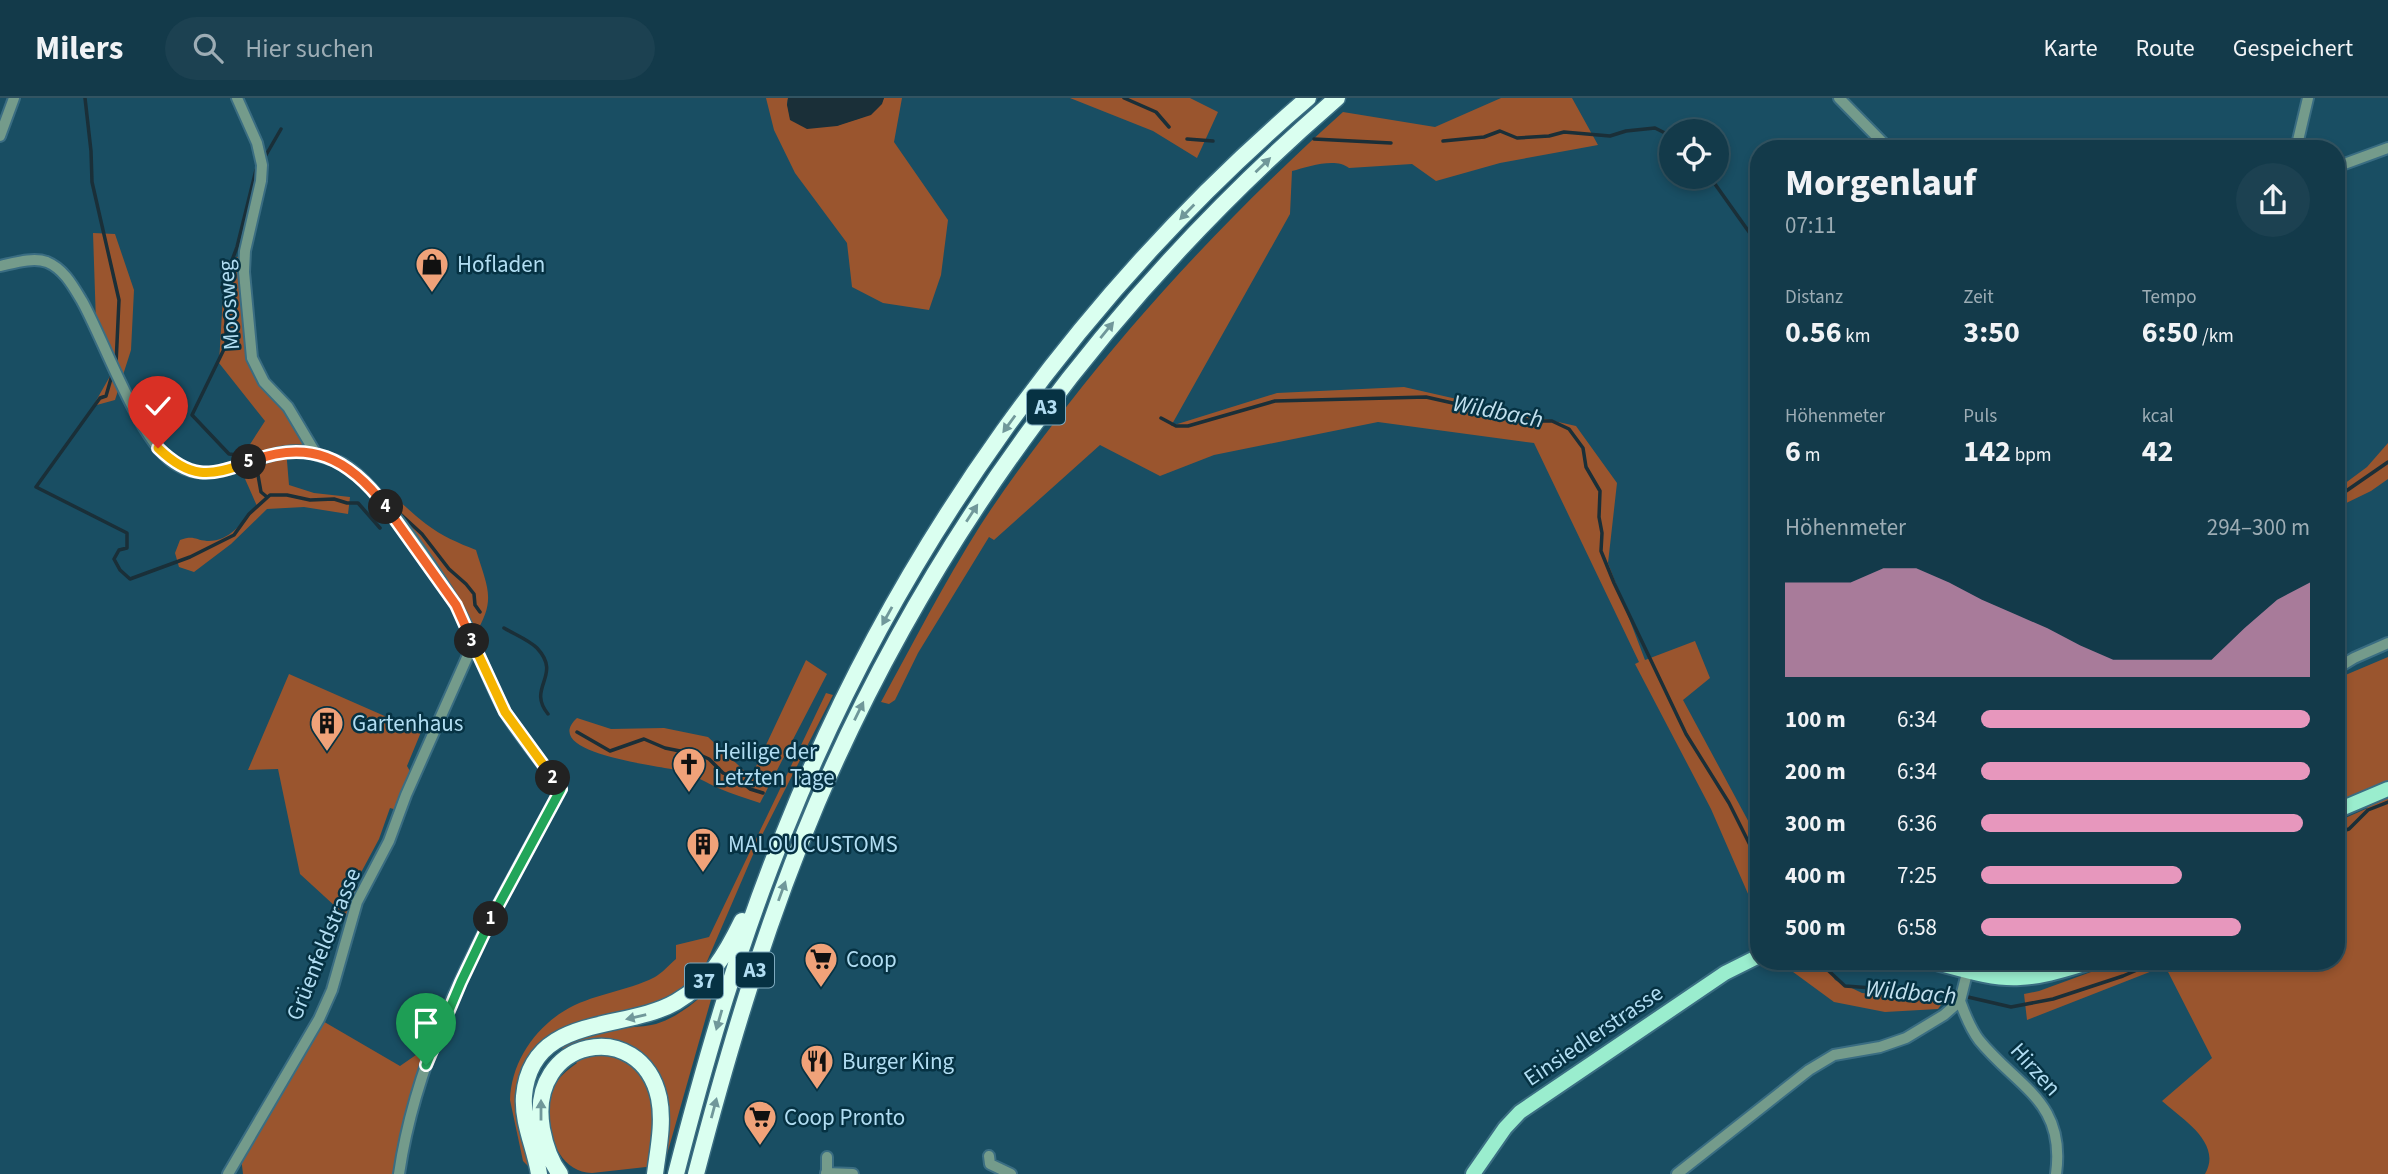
<!DOCTYPE html>
<html lang="de">
<head>
<meta charset="utf-8">
<style>
  body { margin:0; font-family:"Source Sans 3",sans-serif; background:#1c4151; color:#f1f3f6; height:100vh; display:flex; flex-direction:column; font-size:26px; white-space:nowrap }
  * { box-sizing:border-box; margin:0 }
  p { font-size:23px; color:#9dadb5 }
  .icon { flex:none; width:38px; height:38px; fill:none; stroke:currentColor; stroke-width:2; stroke-linecap:round; stroke-linejoin:round }
  .map { position:relative; flex:1; overflow:hidden }
  .details { position:absolute; left:1750px; top:42px; width:595px; height:830px; display:flex; flex-direction:column; background:#133a4a; border-radius:28px; box-shadow:0 4px 10px #0003,0 0 0 2px #325462 }
  .details>* { flex:none }
  .buttons { position:absolute; left:1659px; top:21px; display:grid; gap:14px }
  .buttons a { display:grid; place-items:center; width:70px; height:70px; border-radius:50%; background:#133a4a; box-shadow:0 4px 10px #0003,0 0 0 2px #325462; font-size:35px }
  .pin { position:absolute; display:grid; place-items:center; width:60px; height:60px; color:#fff; margin:-72px -30px; border-radius:50% 50% 50% 0; rotate:-45deg; box-shadow:0 0 7px #0007 }
  .pin .icon { rotate:45deg }
  .km { position:absolute; width:35px; height:35px; margin:-18px; border-radius:50%; background:#222; color:#fff; font-size:19px; line-height:35px; text-align:center }
  .round { display:grid; place-items:center; flex:none; width:74px; height:74px; border-radius:37px; background:#1c4151 }
  .overview { display:flex; align-items:center; justify-content:space-between; height:119px; padding:0 35px }
  h1 { font-size:38px; font-weight:700; line-height:52px }
  .stats { display:grid; grid-template-columns:repeat(3,1fr); gap:10px; height:119px; padding:7px 35px }
  .stats div { display:grid; align-content:center }
  .stats b { font-size:30px; font-weight:700 }
  .stats small { font-size:19px; font-weight:400 }
  .stats p { font-size:19px }
  .chart { height:196px; padding:14px 35px }
  .chart p { display:flex; justify-content:space-between }
  .chart svg { width:100%; height:126px; margin-top:7px; fill:#e797bd; opacity:.7 }
  ul { padding:0 35px; list-style:none; font-size:23px }
  li { display:grid; grid-template-columns:112px 84px 1fr; align-items:center; height:52px }
  li i { height:18px; border-radius:9px; background:#e797bd }
  header { display:flex; align-items:center; gap:42px; box-sizing:border-box; height:98px; padding:0 35px; background:#133a4a; border-bottom:2px solid #325462 }
  header strong { font-size:33px }
  nav { display:flex; gap:38px; margin-inline-start:auto; font-size:24px }
  .search { width:490px; height:63px; background:#1c4151; display:flex; align-items:center; gap:18px; box-sizing:border-box; padding:0 24px; border-radius:38px; color:#9dadb5; font-size:26px }
  .map>svg:first-child { display:block }
</style>
</head>
<body>
<header>
<strong>Milers</strong>
<div class="search"><svg class="icon" aria-label="search" viewBox="0 0 24 24"><circle cx="10" cy="10" r="6"/><path d="M15 15l6 6"/></svg>Hier suchen</div>
<nav><a>Karte</a><a>Route</a><a>Gespeichert</a></nav>
</header>
<div class="map">
<svg width="2388" height="1076" viewBox="0 0 2388 1076">
  <rect width="100%" height="100%" fill="#194e63"/>
  <!-- green -->
  <path fill="#9a552e" d="M766,0H788L787,7L837,28C855,20 876,20 884,0H902L894,44L948,122L941,177L929,212L883,205L852,189L847,145L795,75L774,32Z
    M1070,0H1190L1218,14L1197,60L1153,33Z
    M1501,0H1572L1598,47L1500,65L1436,83L1412,66L1349,70C1335,59 1308,69 1292,73L1290,116L1171,328L1277,295L1404,289L1576,328L1617,385L1608,465L1645,562L1695,543L1710,580L1683,602L1759,743V821L1711,711L1635,566L1639,564L1534,345L1378,324L1214,357L1160,378L1100,347L994,442L989,439L918,555L895,602L889,606L881,604C913,545 944,485 980,428C1007,386 1037,347 1067,308C1150,201 1243,104 1343,14L1435,29Z
    M93,135L115,136L134,192L131,252L115,302L93,308L113,273L96,225Z
    M242,157L250,261L287,312L311,353L286,351L289,387L314,395L350,399L348,416L304,409L267,411L231,446L194,474L179,469L175,455L180,442C194,437 195,442 207,443C230,444 243,423 257,408L238,365L265,323L219,265L225,164Z
    M2388,345V381L2371,393L2336,410V392L2367,369Z
    M376,390C399,399 407,412 426,426C442,438 458,445 476,452C487,489 497,501 475,536Z
    M2388,559V1076H2205C2223,1045 2182,1021 2162,1003L2212,960L2165,868L2027,922L2024,896L2039,893L2121,863H2336V724L2368,710L2350,704L2336,710V581Z
    M806,562L827,576L760,705C746,700 732,696 718,690C707,685 696,678 684,674C668,668 537,657 577,620L611,631L664,630L708,639L751,679Z
    M289,576L421,634L407,668L411,675L397,712L390,710L379,741L357,782L355,801L348,820L300,776L278,671L248,672Z
    M826,595L833,597L758,745L705,868L683,892L672,900L638,912L585,922L560,933L517,1014L530,1070L523,1063L510,1002C511,966 533,932 564,913C591,896 626,894 655,879C662,875 669,867 676,861V847L709,839Z
    M1783,863H1824L1835,882L1862,895L1943,904L1938,911L1885,914L1834,904L1789,871Z
    M1976,863H2081L2006,877L1970,869Z
    M706,894L712,898L664,1067L592,1075C556,1075 540,1023 552,993C557,980 566,973 577,965L561,949C575,941 590,934 607,931C622,929 640,930 656,926C675,920 691,908 706,894Z
    M321,922L400,968L429,948L394,1076H243L241,1059Z"/>
  <!-- water -->
  <path fill="#1a2f38" d="M788,0H884L882,6L871,17L837,28L807,31L790,22L787,7Z"/>
  <g fill="none" stroke-linecap="round" stroke-linejoin="round">
    <!-- stream -->
    <path stroke="#1a2f38" stroke-width="3.5" d="M85,0L91,53L92,84L119,202L116,266
      M1124,0L1156,14L1169,29
      M1187,41L1213,43
      M1314,41L1391,45
      M1443,43L1484,39L1500,33L1517,40L1549,38L1564,34L1610,38L1626,33L1655,30L1671,38
      M266,57L281,31
      M1710,79L1759,148
      M112,277L106,298L100,300L36,389L127,435V450L119,452L114,461L120,472L130,481L190,459L234,437L249,416L270,397H287L310,402L334,401L347,405H358L380,430
      M1161,320L1176,328H1188L1275,303L1426,299L1533,323H1552L1569,331L1583,350L1586,369L1600,393L1599,419L1602,435L1601,453L1614,485L1686,636L1729,705L1759,765
      M247,358L229,356L192,317L226,247V200L222,189L237,149L256,72
      M256,366L261,394L267,399
      M2336,400L2388,364
      M397,413L422,436L449,471L466,486L474,496L475,507L480,514
      M504,530C514,536 529,542 537,550C563,578 526,589 548,616
      M577,634L610,653L644,641L665,650L680,653L689,652L709,661L723,675L739,682L750,691L763,695
      M2336,735L2349,731L2368,712L2388,704
      M1818,863L1845,888L1955,896L2011,909L2053,901L2123,878L2158,863"/>
    <defs>
      <path id="minor" d="M237,0L257,45L262,67L261,83L245,153L244,174L252,260L264,284L288,309L316,356
        M1839,0L1889,51
        M0,38L14,0
        M2296,51L2308,0
        M2336,69L2388,50
        M0,168C14,165 33,159 47,164C64,171 73,188 82,203C104,242 140,346 177,367C223,395 269,337 320,358C328,361 338,362 345,367C377,385 453,495 468,531C480,558 490,588 505,614C521,641 543,665 561,691C495,813 419,937 399,1076
        M2336,571L2354,560L2388,545
        M1960,903C1965,917 1970,930 1979,942C2017,989 2066,1003 2056,1076
        M989,1058L990,1066L1011,1076
        M826,1075L853,1076
        M228,1076L319,921L332,892L357,804L389,743L406,697L473,546
        M827,1076V1059
        M1677,1076L1809,972L1834,957L1880,949L1906,940L1944,917L1960,903L1970,863"/>
      <path id="major" d="M2336,713L2388,691
        M1928,863C1957,870 1990,882 2020,880C2046,879 2070,870 2095,863
        M1473,1076L1505,1030L1520,1014L1725,875L1759,858"/>
      <path id="highway" d="M539,1076C535,1050 522,1025 524,998C531,915 624,934 676,904C709,885 726,856 742,823
        M560,1076C550,1063 545,1047 542,1031C526,939 641,918 659,1000C664,1025 658,1052 655,1076
        M676,1076C706,959 740,842 786,730C898,450 1079,196 1308,0
        M696,1076C729,950 766,825 817,705C934,432 1113,194 1337,0"/>
    </defs>
    <!-- minor casing -->
    <use href="#minor" stroke="#3a6d82" stroke-width="14"/>
    <!-- major casing -->
    <use href="#major" stroke="#3a6d82" stroke-width="18"/>
    <!-- highway casing -->
    <use href="#highway" stroke="#3a6d82" stroke-width="19"/>
    <!-- minor -->
    <use href="#minor" stroke="#749b8b" stroke-width="10"/>
    <!-- major -->
    <use href="#major" stroke="#9aedce" stroke-width="14"/>
    <!-- highway -->
    <use href="#highway" stroke="#dafff0" stroke-width="16"/>
  </g>
  <!-- one-way arrows -->
  <defs><path id="oneway-solid" d="M-6-.8H1V-3.2L6.5 0L1 3.2V.8H-6Z" transform="scale(1.75)"/></defs>
  <g fill="#70989a">
    <use href="#oneway-solid" transform="translate(1263 67) rotate(-44)"/>
    <use href="#oneway-solid" transform="translate(1187 114) rotate(134)"/>
    <use href="#oneway-solid" transform="translate(1107 232) rotate(-51)"/>
    <use href="#oneway-solid" transform="translate(1009 326) rotate(126)"/>
    <use href="#oneway-solid" transform="translate(972 415) rotate(-57)"/>
    <use href="#oneway-solid" transform="translate(887 518) rotate(119)"/>
    <use href="#oneway-solid" transform="translate(859 613) rotate(-64)"/>
    <use href="#oneway-solid" transform="translate(782 793) rotate(-70)"/>
    <use href="#oneway-solid" transform="translate(636 919) rotate(167)"/>
    <use href="#oneway-solid" transform="translate(719 922) rotate(106)"/>
    <use href="#oneway-solid" transform="translate(714 1010) rotate(-75)"/>
    <use href="#oneway-solid" transform="translate(541 1012) rotate(-90)"/>
  </g>
  <g fill="none" stroke-linecap="round" stroke-linejoin="round">
    <defs>
      <path id="split-1" d="M426,967L461,884L491,821"/>
      <path id="split-2" d="M491,821L561,691L553,680"/>
      <path id="split-3" d="M472,543L505,614L553,680"/>
      <path id="split-4" d="M386,409L456,507L472,543"/>
      <path id="split-5" d="M249,364C309,340 349,360 386,409"/>
      <path id="split-6" d="M158,350C190,381 209,379 249,364"/>
    </defs>
    <!-- split-1 casing -->
    <use href="#split-1" stroke="#fff" stroke-width="14"/>
    <!-- split-2 casing -->
    <use href="#split-2" stroke="#fff" stroke-width="14"/>
    <!-- split-3 casing -->
    <use href="#split-3" stroke="#fff" stroke-width="14"/>
    <!-- split-4 casing -->
    <use href="#split-4" stroke="#fff" stroke-width="14"/>
    <!-- split-5 casing -->
    <use href="#split-5" stroke="#fff" stroke-width="14"/>
    <!-- split-6 casing -->
    <use href="#split-6" stroke="#fff" stroke-width="14"/>
    <!-- split-1 -->
    <use href="#split-1" stroke="#22a559" stroke-width="9"/>
    <!-- split-2 -->
    <use href="#split-2" stroke="#22a559" stroke-width="9"/>
    <!-- split-3 -->
    <use href="#split-3" stroke="#f5b400" stroke-width="9"/>
    <!-- split-4 -->
    <use href="#split-4" stroke="#f0652b" stroke-width="9"/>
    <!-- split-5 -->
    <use href="#split-5" stroke="#f0652b" stroke-width="9"/>
    <!-- split-6 -->
    <use href="#split-6" stroke="#f5b400" stroke-width="9"/>
  </g>
  <!-- icons -->
  <defs>
    <symbol id="shop-pin" viewBox="-11 -11 22 30"><path d="M0 17L-7.5 6A9.5 9.5 0 1 1 7.5 6Z" fill="#f0a279" stroke="#063243"/><path d="M-5-2.5h2.3a2.7 3.5 0 0 1 5.4 0H5L5.5 6h-11ZM-1.5-2.5h3a1.5 2.3 0 0 0-3 0Z" fill="#111"/></symbol>
    <symbol id="building-pin" viewBox="-11 -11 22 30"><path d="M0 17L-7.5 6A9.5 9.5 0 1 1 7.5 6Z" fill="#f0a279" stroke="#063243"/><path d="M-4-6H4V6H1V3H-1V6H-4ZM-2.5-4.3h1.7v1.8h-1.7ZM.8-4.3h1.7v1.8H.8ZM-2.5-1h1.7V.8h-1.7ZM.8-1h1.7V.8H.8Z" fill="#111"/></symbol>
    <symbol id="church-pin" viewBox="-11 -11 22 30"><path d="M0 17L-7.5 6A9.5 9.5 0 1 1 7.5 6Z" fill="#f0a279" stroke="#063243"/><path d="M-1.2-6h2.4v3.5h3.3v2.4h-3.3V6h-2.4V-.1h-3.3v-2.4h3.3Z" fill="#111"/></symbol>
    <symbol id="supermarket-pin" viewBox="-11 -11 22 30"><path d="M0 17L-7.5 6A9.5 9.5 0 1 1 7.5 6Z" fill="#f0a279" stroke="#063243"/><path d="M-6-5.5h2.5l.6 2H6L4.5 2H-2.5L-4.4-4H-6ZM-1.5 3.2a1.3 1.3 0 1 0 .1 0ZM3 3.2a1.3 1.3 0 1 0 .1 0Z" fill="#111"/></symbol>
    <symbol id="restaurant-pin" viewBox="-11 -11 22 30"><path d="M0 17L-7.5 6A9.5 9.5 0 1 1 7.5 6Z" fill="#f0a279" stroke="#063243"/><path d="M-5-6h1v4h1v-4h1v4h1v-4h1v5L-1.5 .5V6h-2V.5L-5-1ZM5-6V6H3V1.5H1.5Q1.5-4 5-6Z" fill="#111"/></symbol>
  </defs>
  <g fill-rule="evenodd">
    <use href="#shop-pin" x="413" y="147" width="38" height="52"/>
    <use href="#building-pin" x="308" y="606" width="38" height="52"/>
    <use href="#church-pin" x="670" y="647" width="38" height="52"/>
    <use href="#building-pin" x="684" y="727" width="38" height="52"/>
    <use href="#supermarket-pin" x="802" y="842" width="38" height="52"/>
    <use href="#restaurant-pin" x="798" y="944" width="38" height="52"/>
    <use href="#supermarket-pin" x="741" y="1000" width="38" height="52"/>
  </g>
  <g text-anchor="middle" stroke-width="5" stroke-linejoin="round" paint-order="stroke">
    <!-- shield labels -->
    <g fill="#063243" stroke="#7eaabe" stroke-width="2">
      <rect x="1027" y="291.5" width="38" height="35" rx="5"/>
      <rect x="736" y="854.5" width="38" height="35" rx="5"/>
      <rect x="685" y="865.5" width="38" height="35" rx="5"/>
    </g>
    <g font-size="21" font-weight="bold" fill="#b1ddf2">
      <text x="1046" y="316">A3</text>
      <text x="755" y="879">A3</text>
      <text x="704" y="890">37</text>
    </g>
    <!-- poi labels -->
    <g font-size="23" fill="#b1ddf2" stroke="#063243" text-anchor="start">
      <text x="457" y="174">Hofladen</text>
      <text x="352" y="633">Gartenhaus</text>
      <text x="714" y="661">Heilige der<tspan x="714" dy="26">Letzten Tage</tspan></text>
      <text x="728" y="754">MALOU CUSTOMS</text>
      <text x="846" y="869">Coop</text>
      <text x="842" y="971">Burger King</text>
      <text x="784" y="1027">Coop Pronto</text>
    </g>
    <!-- street labels -->
    <g font-size="23" fill="#b1ddf2" stroke="#063243">
      <text transform="translate(228 207) rotate(-94)" y="8">Moosweg</text>
      <text transform="translate(323 846) rotate(-68)" y="8">Grüenfeldstrasse</text>
      <text transform="translate(1593 937) rotate(-34)" y="8">Einsiedlerstrasse</text>
      <text transform="translate(2036 971) rotate(48)" y="8">Hirzen</text>
    </g>
    <!-- water labels -->
    <g font-size="24" font-style="italic" fill="#c3e1ef" stroke="#063243">
      <text transform="translate(1498 313) rotate(11)" y="8">Wildbach</text>
      <text transform="translate(1911 894) rotate(5)" y="8">Wildbach</text>
    </g>
  </g>
</svg>
<div class="buttons">
<a><svg class="icon" aria-label="locate" viewBox="0 0 24 24"><circle cx="12" cy="12" r="6"/><path d="M12 2v4M12 18v4M2 12h4M18 12h4"/></svg></a>
</div>
<div class="pin" style="left:426px;top:967px;background:#1e9e55"><svg class="icon" aria-label="arrive" viewBox="0 0 24 24"><path d="M6 21V4h12l-3 4 3 4H6"/></svg></div>
<div class="pin" style="left:158px;top:350px;background:#d93025"><svg class="icon" aria-label="check" viewBox="0 0 24 24"><path d="M5 12l5 5 9-10"/></svg></div>
<b class="km" style="left:491px;top:821px">1</b>
<b class="km" style="left:553px;top:680px">2</b>
<b class="km" style="left:472px;top:543px">3</b>
<b class="km" style="left:386px;top:409px">4</b>
<b class="km" style="left:249px;top:364px">5</b>
<section class="details">
<div class="overview"><div><h1>Morgenlauf</h1><p>07:11</p></div><a class="round"><svg class="icon" aria-label="share" viewBox="0 0 24 24"><path d="M12 15V3M7 8l5-5 5 5M5 13v7h14v-7"/></svg></a></div>
<div class="stats">
<div><p>Distanz</p><b>0.56<small> km</small></b></div>
<div><p>Zeit</p><b>3:50</b></div>
<div><p>Tempo</p><b>6:50<small> /km</small></b></div>
</div>
<div class="stats">
<div><p>Höhenmeter</p><b>6<small> m</small></b></div>
<div><p>Puls</p><b>142<small> bpm</small></b></div>
<div><p>kcal</p><b>42</b></div>
</div>
<div class="chart"><p><span>Höhenmeter</span>294–300 m</p>
<svg viewBox="0 0 160 44" preserveAspectRatio="none"><path d="M0 44V11L10 11L20 11L30 6L40 6L50 11L60 17L70 22L80 27L90 33L100 38L110 38L120 38L130 38L140 27L150 17L160 11V44z"/></svg>
</div>
<ul>
<li><b>100 m</b>6:34<i style="width:100%"></i></li>
<li><b>200 m</b>6:34<i style="width:100%"></i></li>
<li><b>300 m</b>6:36<i style="width:98%"></i></li>
<li><b>400 m</b>7:25<i style="width:61%"></i></li>
<li><b>500 m</b>6:58<i style="width:79%"></i></li>
</ul>
</section>
</div>
</body>
</html>
